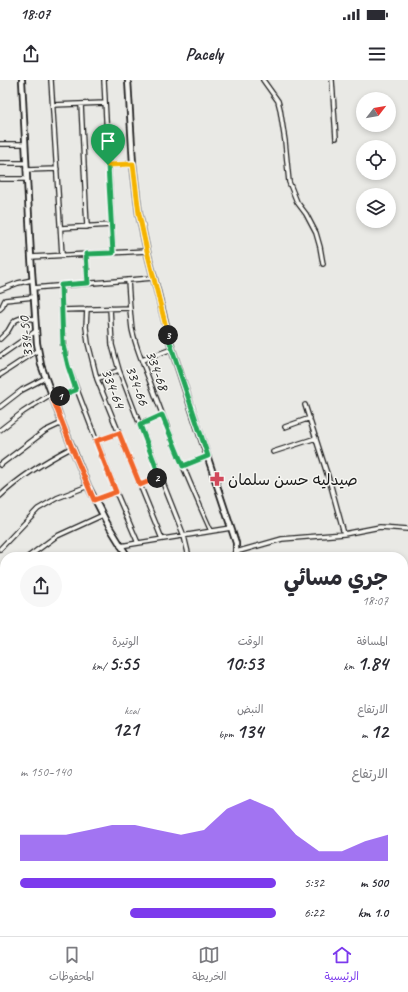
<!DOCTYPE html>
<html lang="ar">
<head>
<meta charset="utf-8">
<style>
  body { margin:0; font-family:Caveat,"Playpen Sans Arabic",sans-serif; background:#f7f7f7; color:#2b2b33; direction:rtl; height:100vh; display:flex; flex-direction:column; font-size:15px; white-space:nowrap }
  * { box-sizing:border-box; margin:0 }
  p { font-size:13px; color:#7c7c81 }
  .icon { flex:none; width:22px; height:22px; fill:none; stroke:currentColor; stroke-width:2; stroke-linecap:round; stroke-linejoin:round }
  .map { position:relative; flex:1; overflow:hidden; direction:ltr }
  .panel { position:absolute; left:0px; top:472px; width:408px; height:384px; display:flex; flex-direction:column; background:#fff; border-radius:16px 16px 0 0; box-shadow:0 2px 6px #0003; direction:rtl }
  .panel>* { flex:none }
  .needle { width:26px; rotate:59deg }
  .tools { position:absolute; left:356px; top:12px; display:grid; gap:8px }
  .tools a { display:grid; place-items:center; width:40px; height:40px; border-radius:50%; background:#fff; box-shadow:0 2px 6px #0003; font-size:20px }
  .pin { position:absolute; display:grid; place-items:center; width:34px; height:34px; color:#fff; margin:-41px -17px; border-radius:50% 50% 50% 0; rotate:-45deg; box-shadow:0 0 4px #0007 }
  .pin .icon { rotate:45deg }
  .km { position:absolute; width:20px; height:20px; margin:-10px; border-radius:50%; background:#222; color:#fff; font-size:11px; line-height:20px; text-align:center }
  .round { display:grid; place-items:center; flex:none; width:42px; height:42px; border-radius:21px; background:#f7f7f7 }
  .head { display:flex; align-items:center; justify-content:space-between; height:68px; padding:0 20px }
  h1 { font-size:22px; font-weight:700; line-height:30px }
  .metrics { display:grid; grid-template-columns:repeat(3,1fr); gap:6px; height:68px; padding:4px 20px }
  .metrics div { display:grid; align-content:center }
  .metrics b { font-size:20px; font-weight:700 }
  .metrics small { font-size:11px; font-weight:400 }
  .metrics p { font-size:11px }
  .chart { height:112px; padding:8px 20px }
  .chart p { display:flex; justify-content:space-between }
  .chart svg { width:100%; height:72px; margin-top:4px; fill:#7c3aed; opacity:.7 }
  ul { padding:0 20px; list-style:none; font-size:13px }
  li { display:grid; grid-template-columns:64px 48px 1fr; align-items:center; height:30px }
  li i { height:10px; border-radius:5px; background:#7c3aed }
  .status { display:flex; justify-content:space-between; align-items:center; height:28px; padding:0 20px; background:#fff; direction:ltr }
  .status svg { height:11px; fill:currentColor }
  header { display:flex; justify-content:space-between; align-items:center; height:52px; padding:0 20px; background:#fff; font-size:18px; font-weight:700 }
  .tabs { display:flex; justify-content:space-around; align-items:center; height:56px; border-top:1px solid #e1e1e2; background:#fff; font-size:11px; color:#7c7c81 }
  .tabs a { display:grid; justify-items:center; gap:2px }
  .tabs .on { color:#7c3aed }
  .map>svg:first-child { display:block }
</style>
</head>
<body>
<div class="status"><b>18:07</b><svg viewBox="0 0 49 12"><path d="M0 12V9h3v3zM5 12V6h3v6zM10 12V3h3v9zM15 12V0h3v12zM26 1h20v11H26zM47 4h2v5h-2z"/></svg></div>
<header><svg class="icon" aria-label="menu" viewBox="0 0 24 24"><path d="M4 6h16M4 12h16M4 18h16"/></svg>Pacely<svg class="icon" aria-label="share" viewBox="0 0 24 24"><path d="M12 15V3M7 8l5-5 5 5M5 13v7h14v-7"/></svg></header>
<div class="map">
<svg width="408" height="856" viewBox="0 0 408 856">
  <rect width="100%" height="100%" fill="#e9e9e5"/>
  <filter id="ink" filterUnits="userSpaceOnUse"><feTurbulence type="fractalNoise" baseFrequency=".025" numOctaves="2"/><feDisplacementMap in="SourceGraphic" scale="8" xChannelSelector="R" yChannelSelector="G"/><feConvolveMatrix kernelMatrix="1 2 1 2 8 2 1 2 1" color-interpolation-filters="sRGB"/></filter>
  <g filter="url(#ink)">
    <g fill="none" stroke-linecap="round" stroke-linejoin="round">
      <defs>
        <path id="minor" d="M51,0L62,175
          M104,0L113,173
          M263,0L278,21L280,29L285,61L289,102L297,122L306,134L316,153L320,167L323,184
          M332,0L336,58
          M81,24L87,147
          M53,25L105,23
          M0,64H25
          M0,83H26
          M108,85L133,84
          M26,90L57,89
          M0,99H27
          M61,148L111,145
          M86,174L88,203
          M31,177L147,171
          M128,200C129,216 130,233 132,249C136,269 145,288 152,307C170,356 190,404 211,451
          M61,205L63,265L68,286L116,412L138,463
          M33,208L153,198
          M0,210L18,203L32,200
          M110,228L112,265L119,290L140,345L184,456L189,477
          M0,229L2,227L3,224L5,220L34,217
          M87,229L86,247L88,263L97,299L162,459
          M62,230L130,228
          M0,259L8,251L12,244L16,240L21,238L35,239
          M0,276L36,251
          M142,280L172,269
          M0,295L38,270
          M97,299L119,290
          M53,319L76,310
          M305,325L331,406L344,454
          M0,327L22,310L45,298
          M140,345L162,335
          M285,347L310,338
          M0,350L23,332L51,314
          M96,361L119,353
          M273,372L316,358
          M0,385L45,351L62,343
          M183,386L208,376
          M140,405L160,397
          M0,416C21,396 46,381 71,368
          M95,420L116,412
          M120,466L231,448
          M0,469L38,429L57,418L88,406
          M236,472L282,459L344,454L380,447L408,449
          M28,477L55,457L103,435
          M117,477L125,473
          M403,532L408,530
          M1,534L5,529
          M403,541L408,551
          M403,583L408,580
          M0,586L5,582
          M403,614L408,608
          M0,635L5,631
          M0,661L5,657
          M0,735L5,728
          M403,766L408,762
          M0,784L5,778
          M403,807L408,803
          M0,817L5,812
          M403,839L408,835
          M0,849L5,843
          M357,851L362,856
          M18,856L22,851
          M49,856L53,851
          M131,856L136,851
          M177,856L182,851
          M281,856L289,851
          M338,856L346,851"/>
        <path id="tertiary" d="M22,0L31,177L37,263L41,285L62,343L88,406L107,443L128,477
          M128,0L133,84L139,134L147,171L172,269L236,463V472L234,477
          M87,856L90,851"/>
      </defs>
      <!-- minor casing -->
      <use href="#minor" stroke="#1c1c1c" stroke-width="6"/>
      <!-- tertiary casing -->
      <use href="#tertiary" stroke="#1c1c1c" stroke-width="8"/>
      <!-- minor -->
      <use href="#minor" stroke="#f6f6f2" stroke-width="3.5"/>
      <!-- tertiary -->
      <use href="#tertiary" stroke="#f6f6f2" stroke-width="4.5"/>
    </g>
  </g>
  <g fill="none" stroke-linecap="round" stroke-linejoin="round" filter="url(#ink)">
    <defs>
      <path id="split-1" d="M60,316L76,310L68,286L63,265L61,205L88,203L86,174L113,173L108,85"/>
      <path id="split-2" d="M60,316L53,319L72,368L94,420L116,412L96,361L119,353L140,405L157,398"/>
      <path id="split-3" d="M157,398L160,397L140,345L162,335L183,386L208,376L172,269L168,255"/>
      <path id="split-4" d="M108,85L133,84L139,134L147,171L168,255"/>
    </defs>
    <!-- split-1 casing -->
    <use href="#split-1" stroke="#fff" stroke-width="8"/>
    <!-- split-2 casing -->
    <use href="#split-2" stroke="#fff" stroke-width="8"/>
    <!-- split-3 casing -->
    <use href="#split-3" stroke="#fff" stroke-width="8"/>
    <!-- split-4 casing -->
    <use href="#split-4" stroke="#fff" stroke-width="8"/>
    <!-- split-1 -->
    <use href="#split-1" stroke="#22a559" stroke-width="5"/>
    <!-- split-2 -->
    <use href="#split-2" stroke="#f0652b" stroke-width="5"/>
    <!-- split-3 -->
    <use href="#split-3" stroke="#22a559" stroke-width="5"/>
    <!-- split-4 -->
    <use href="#split-4" stroke="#f5b400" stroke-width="5"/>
  </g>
  <!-- icons -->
  <defs>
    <symbol id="pharmacy-bare" viewBox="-9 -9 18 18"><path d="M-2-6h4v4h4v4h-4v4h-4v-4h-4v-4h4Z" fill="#d1495b" stroke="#f6f6f2" stroke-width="2.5" paint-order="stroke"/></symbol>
  </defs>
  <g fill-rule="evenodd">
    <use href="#pharmacy-bare" x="207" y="389" width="20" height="20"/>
  </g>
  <g text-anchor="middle" stroke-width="3" stroke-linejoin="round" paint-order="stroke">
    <!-- street labels -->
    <g font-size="16" fill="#1c1c1c" stroke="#f6f6f2">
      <text transform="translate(25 257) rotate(-96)" y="6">334-50</text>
      <text transform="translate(158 290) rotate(70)" y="6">334-68</text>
      <text transform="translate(138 305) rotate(70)" y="6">334-66</text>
      <text transform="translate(114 308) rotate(69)" y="6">334-64</text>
    </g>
    <!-- poi labels -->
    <g font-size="16" fill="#1c1c1c" stroke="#f6f6f2" text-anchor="start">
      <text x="228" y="405">صيدليه حسن سلمان</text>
    </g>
  </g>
</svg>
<div class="tools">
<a><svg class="needle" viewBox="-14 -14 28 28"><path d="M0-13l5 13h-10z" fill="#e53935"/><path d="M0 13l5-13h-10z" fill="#7c7c81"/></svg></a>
<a><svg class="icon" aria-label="locate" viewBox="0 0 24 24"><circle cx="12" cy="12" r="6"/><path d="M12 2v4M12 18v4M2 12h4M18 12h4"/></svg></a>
<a><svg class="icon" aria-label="layers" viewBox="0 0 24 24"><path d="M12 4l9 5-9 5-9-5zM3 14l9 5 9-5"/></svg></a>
</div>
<div class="pin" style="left:108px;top:85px;background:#1e9e55"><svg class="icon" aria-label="arrive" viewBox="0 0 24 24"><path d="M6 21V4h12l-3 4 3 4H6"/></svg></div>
<b class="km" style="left:60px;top:316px">1</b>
<b class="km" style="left:157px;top:398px">2</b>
<b class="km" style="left:168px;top:255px">3</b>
<section class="panel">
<div class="head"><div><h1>جري مسائي</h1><p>18:07</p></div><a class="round"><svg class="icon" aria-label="share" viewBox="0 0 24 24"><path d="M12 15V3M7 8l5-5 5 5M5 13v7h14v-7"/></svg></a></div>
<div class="metrics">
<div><p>المسافة</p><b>1.84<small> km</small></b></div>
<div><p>الوقت</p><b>10:53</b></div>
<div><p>الوتيرة</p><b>5:55<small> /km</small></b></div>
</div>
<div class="metrics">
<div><p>الارتفاع</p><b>12<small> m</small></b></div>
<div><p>النبض</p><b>134<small> bpm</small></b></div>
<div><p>kcal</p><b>121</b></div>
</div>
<div class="chart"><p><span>الارتفاع</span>140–150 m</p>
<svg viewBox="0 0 160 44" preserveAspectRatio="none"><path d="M0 44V28L10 28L20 28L30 25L40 22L50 22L60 25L70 28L80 25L90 12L100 6L110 12L120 28L130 38L140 38L150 32L160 28V44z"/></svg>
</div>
<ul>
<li><b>500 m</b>5:32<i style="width:100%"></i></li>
<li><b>1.0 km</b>6:22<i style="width:57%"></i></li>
</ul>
</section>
</div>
<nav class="tabs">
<a class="on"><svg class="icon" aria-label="home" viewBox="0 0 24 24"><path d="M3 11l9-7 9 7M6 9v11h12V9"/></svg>الرئيسية</a>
<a><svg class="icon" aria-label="map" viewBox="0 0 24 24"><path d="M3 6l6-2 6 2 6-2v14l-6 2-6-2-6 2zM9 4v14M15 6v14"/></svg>الخريطة</a>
<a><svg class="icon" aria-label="saved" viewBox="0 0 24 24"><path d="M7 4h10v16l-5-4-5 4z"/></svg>المحفوظات</a>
</nav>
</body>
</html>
